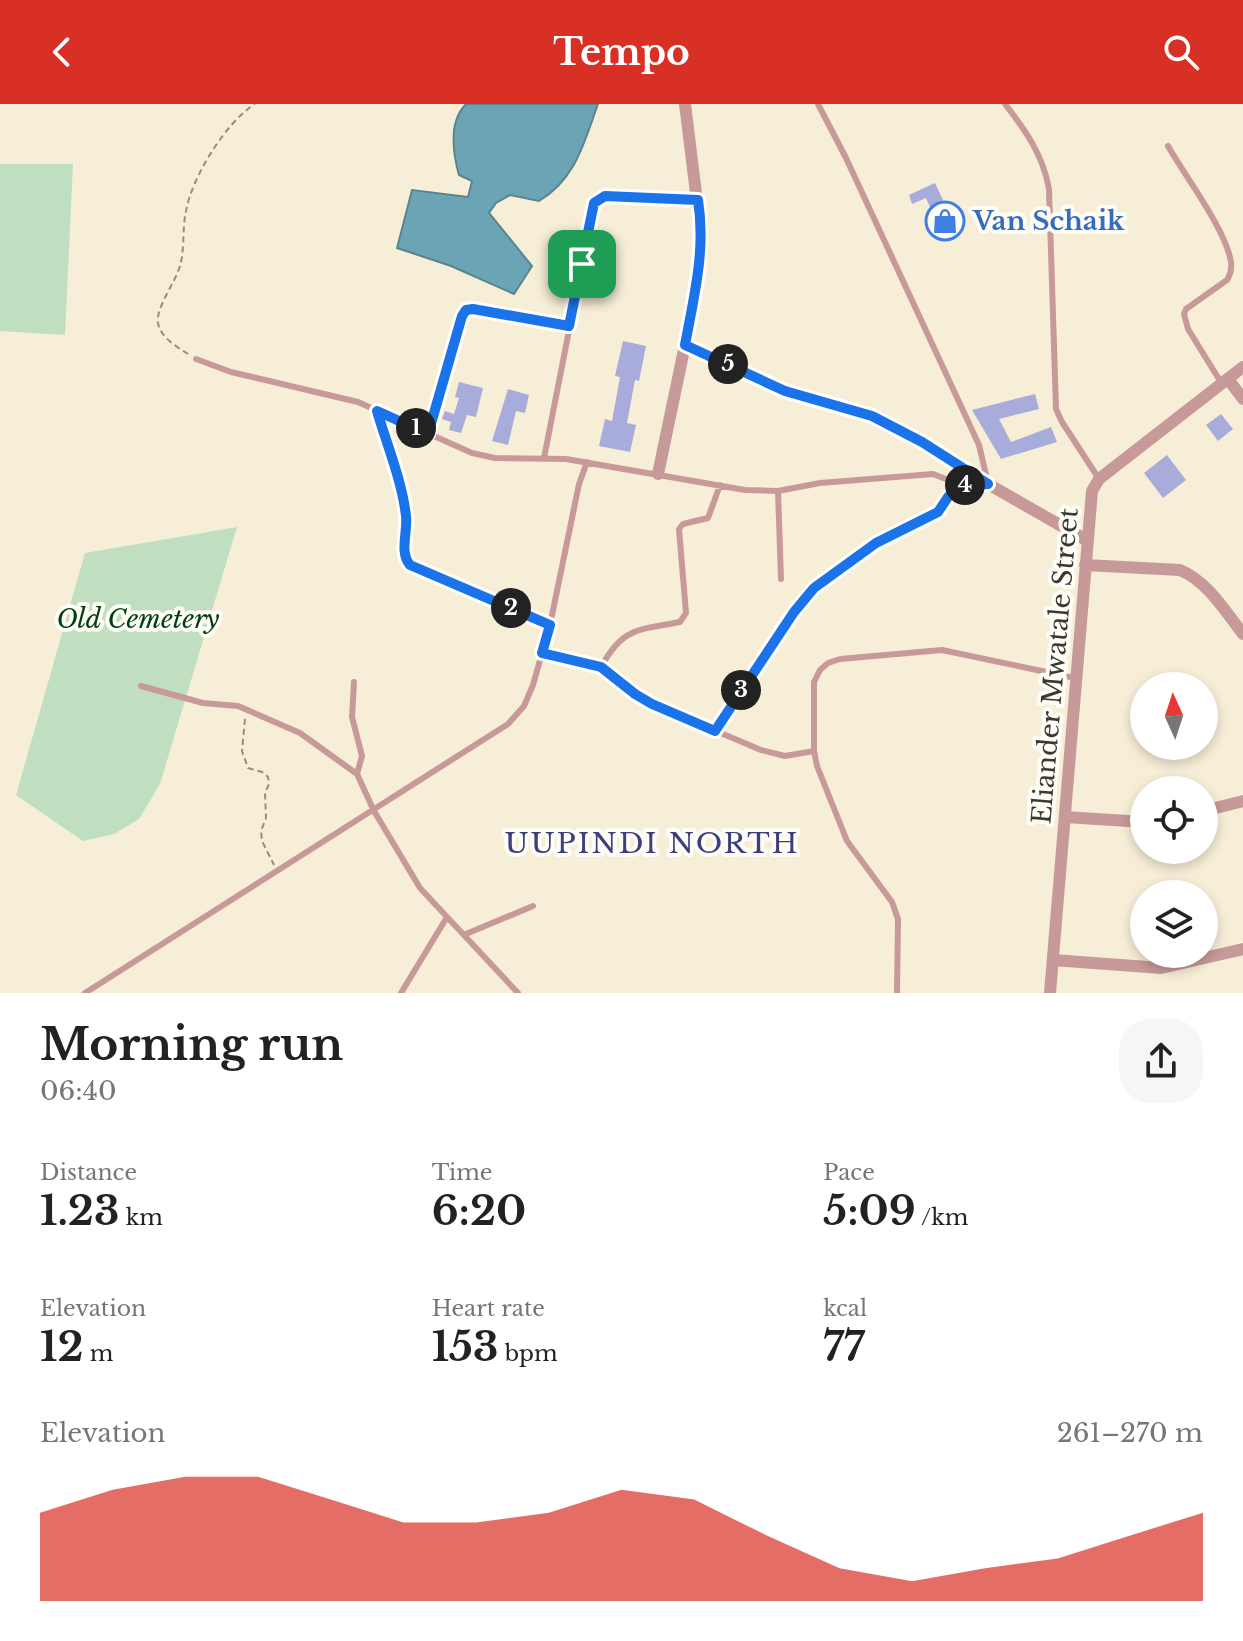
<!DOCTYPE html>
<html lang="en">
<head>
<meta charset="utf-8">
<style>
  body { margin:0; font-family:"Libre Baskerville",serif; background:#f6f6f6; color:#222; height:100vh; display:flex; flex-direction:column; font-size:30px; white-space:nowrap }
  * { box-sizing:border-box; margin:0 }
  p { font-size:26px; color:#767676 }
  .icon { flex:none; width:44px; height:44px; fill:none; stroke:currentColor; stroke-width:2; stroke-linecap:round; stroke-linejoin:round }
  .map { position:relative; height:889px; overflow:hidden }
  .side { display:flex; flex-direction:column; background:#fff; flex:1 }
  .side>* { flex:none }
  .needle { width:52px; rotate:357deg }
  .controls { position:absolute; left:1130px; top:568px; display:grid; gap:16px }
  .controls a { display:grid; place-items:center; width:88px; height:88px; border-radius:50%; background:#fff; box-shadow:0 4px 12px #0003; font-size:40px }
  .pin { position:absolute; display:grid; place-items:center; width:68px; height:68px; color:#fff; margin:-34px; border-radius:16px; box-shadow:0 4px 12px #0006 }
  .km { position:absolute; width:40px; height:40px; margin:-20px; border-radius:50%; background:#222; color:#fff; font-size:22px; line-height:40px; text-align:center }
  .round { display:grid; place-items:center; flex:none; width:84px; height:84px; border-radius:32px; background:#f6f6f6 }
  .headline { display:flex; align-items:center; justify-content:space-between; height:136px; padding:0 40px }
  h1 { font-size:44px; font-weight:700; line-height:60px }
  .figures { display:grid; grid-template-columns:repeat(3,1fr); gap:12px; height:136px; padding:8px 40px }
  .figures div { display:grid; align-content:center }
  .figures b { font-size:40px; font-weight:700 }
  .figures small { font-size:22px; font-weight:400 }
  .figures p { font-size:22px }
  .chart { height:224px; padding:16px 40px }
  .chart p { display:flex; justify-content:space-between }
  .chart svg { width:100%; height:144px; margin-top:8px; fill:#d93025; opacity:.7 }
  header { display:flex; justify-content:space-between; align-items:center; height:104px; padding:0 40px; background:#d93025; color:#fff; font-size:36px; font-weight:700 }
  .map>svg:first-child { display:block }
</style>
</head>
<body>
<header><svg class="icon" aria-label="back" viewBox="0 0 24 24"><path d="M15 5l-7 7 7 7"/></svg>Tempo<svg class="icon" aria-label="search" viewBox="0 0 24 24"><circle cx="10" cy="10" r="6"/><path d="M15 15l6 6"/></svg></header>
<div class="map">
<svg width="1243" height="889" viewBox="0 0 1243 889">
  <rect width="100%" height="100%" fill="#f7eed7"/>
  <!-- green -->
  <path fill="#c0dfc0" d="M0,60H73L65,231L0,227Z
    M237,423L160,680L139,715L114,730L83,737L16,691L85,449Z"/>
  <!-- water -->
  <path fill="#6aa4b5" stroke="#5c848d" stroke-width="2" d="M466,0H598C584,38 576,75 539,97L510,91L496,99L489,109L532,162L514,190L451,162L397,144L412,86L468,93L472,77L459,71C453,49 448,18 466,0Z"/>
  <!-- building -->
  <path fill="#a8acda" d="M935,79L955,122L941,128L926,94L912,100L909,91Z
    M623,237L646,242L639,277L635,276L627,319L636,321L630,348L599,342L605,315L612,317L620,273L615,272Z
    M459,278L483,284L476,313L467,311L461,329L449,326L451,318L442,315L445,307L454,310L459,294L455,293Z
    M508,285L529,291L525,309L516,307L508,341L492,337Z
    M1035,290L1039,305L999,315L1011,338L1051,323L1057,338L1001,355L972,306Z
    M1221,310L1233,325L1218,337L1206,321Z
    M1167,351L1186,376L1163,394L1144,369Z"/>
  <g fill="none" stroke-linecap="round" stroke-linejoin="round">
    <!-- path -->
    <path stroke="#948e7e" stroke-width="2" stroke-dasharray="6 4" stroke-linecap="butt" d="M188,250C177,243 160,233 158,219C155,205 176,177 180,162C185,144 182,125 186,107C192,73 226,18 255,0
      M380,316L405,404L406,457L410,461L541,517
      M430,322L462,212L466,206L473,205L560,220
      M245,615L242,647L248,664L262,668L268,673L269,680L265,689L266,714L261,727L262,737L274,761
      M720,619L794,508L814,484L876,439L928,415L938,408L954,387"/>
    <!-- service -->
    <path stroke="#c89999" stroke-width="6" d="M818,0L846,54L979,341L988,379
      M1005,0C1026,27 1043,51 1049,85L1056,305L1062,318L1099,375
      M1168,42C1185,72 1226,126 1231,158C1232,166 1230,171 1227,176L1186,205L1184,210L1188,225L1222,280
      M685,241L785,287L872,312L922,338L988,380
      M196,255L231,268L358,298L472,349L495,354L566,355L745,386L778,387L820,379L933,370L961,381L988,380
      M544,354L594,99L605,92L698,96
      M778,387L781,475
      M542,549L601,563L652,600L761,646L785,652L814,647
      M601,563C623,523 638,526 680,518L686,509L679,425L683,420L708,414L720,381
      M354,578L352,613L362,652L357,670
      M141,582L203,599L238,602L300,629L357,670L374,707L420,784L518,889
      M466,830L533,802
      M85,889L508,620L524,602L533,581L550,521L579,380L587,358
      M401,889L447,813
      M897,889L898,815L892,798L847,737L817,662L814,647V578L820,566L828,559L840,555L942,546L1075,574"/>
    <!-- minor -->
    <path stroke="#c89999" stroke-width="12" d="M1228,275L1243,295
      M658,370L685,241L702,138L685,0
      M988,380L1086,436
      M1085,461L1180,466C1207,477 1225,507 1243,530
      M1204,707L1243,697
      M1065,713L1144,718
      M1053,856L1161,864L1243,845
      M1050,889L1092,387L1099,375L1243,263"/>
  </g>
  <g fill="none" stroke-linecap="round" stroke-linejoin="round">
    <defs>
      <path id="route" d="M605,92L698,96C706,146 694,192 685,241L785,287L872,312L922,338L988,380L961,381L948,393L938,408L876,439L814,484L794,508L715,627L652,600L635,590L601,563L542,549L550,521L410,461C399,448 408,428 406,412C402,377 387,341 377,307L428,330L462,212L466,206L473,205L569,222L594,99Z"/>
    </defs>
    <!-- route casing -->
    <use href="#route" stroke="#fff" stroke-width="16"/>
    <!-- route -->
    <use href="#route" stroke="#1a73e8" stroke-width="10"/>
  </g>
  <!-- icons -->
  <defs>
    <symbol id="shop-ring" viewBox="-11 -11 22 22"><circle r="9.5" fill="#fdfcf7" stroke="#3f7fe0" stroke-width="1.5"/><path d="M-5-2.5h2.3a2.7 3.5 0 0 1 5.4 0H5L5.5 6h-11ZM-1.5-2.5h3a1.5 2.3 0 0 0-3 0Z" fill="#3f7fe0"/></symbol>
  </defs>
  <g fill-rule="evenodd">
    <use href="#shop-ring" x="923" y="95" width="44" height="44"/>
  </g>
  <g text-anchor="middle" stroke-width="8" stroke-linejoin="round" paint-order="stroke">
    <!-- shop labels -->
    <g font-size="26" font-weight="bold" fill="#366cbe" stroke="#fdfcf7" text-anchor="start">
      <text x="973" y="126">Van Schaik</text>
    </g>
    <!-- park labels -->
    <g font-size="26" font-style="italic" fill="#023d0c" stroke="#fdfcf7">
      <text x="138" y="524">Old Cemetery</text>
    </g>
    <!-- street labels -->
    <g font-size="26" fill="#3b382f" stroke="#fdfcf7">
      <text transform="translate(1055 562) rotate(-85)" y="9">Eliander Mwatale Street</text>
    </g>
    <!-- neighbourhood labels -->
    <g font-size="28" letter-spacing="2" fill="#3d3f7b" stroke="#fdfcf7">
      <text x="652" y="749">UUPINDI NORTH</text>
    </g>
  </g>
</svg>
<div class="controls">
<a><svg class="needle" viewBox="-14 -14 28 28"><path d="M0-13l5 13h-10z" fill="#e53935"/><path d="M0 13l5-13h-10z" fill="#767676"/></svg></a>
<a><svg class="icon" aria-label="locate" viewBox="0 0 24 24"><circle cx="12" cy="12" r="6"/><path d="M12 2v4M12 18v4M2 12h4M18 12h4"/></svg></a>
<a><svg class="icon" aria-label="layers" viewBox="0 0 24 24"><path d="M12 4l9 5-9 5-9-5zM3 14l9 5 9-5"/></svg></a>
</div>
<div class="pin" style="left:582px;top:160px;background:#1e9e55"><svg class="icon" aria-label="arrive" viewBox="0 0 24 24"><path d="M6 21V4h12l-3 4 3 4H6"/></svg></div>
<b class="km" style="left:416px;top:324px">1</b>
<b class="km" style="left:511px;top:504px">2</b>
<b class="km" style="left:741px;top:586px">3</b>
<b class="km" style="left:965px;top:381px">4</b>
<b class="km" style="left:728px;top:260px">5</b>
</div>
<section class="side">
<div class="headline"><div><h1>Morning run</h1><p>06:40</p></div><a class="round"><svg class="icon" aria-label="share" viewBox="0 0 24 24"><path d="M12 15V3M7 8l5-5 5 5M5 13v7h14v-7"/></svg></a></div>
<div class="figures">
<div><p>Distance</p><b>1.23<small> km</small></b></div>
<div><p>Time</p><b>6:20</b></div>
<div><p>Pace</p><b>5:09<small> /km</small></b></div>
</div>
<div class="figures">
<div><p>Elevation</p><b>12<small> m</small></b></div>
<div><p>Heart rate</p><b>153<small> bpm</small></b></div>
<div><p>kcal</p><b>77</b></div>
</div>
<div class="chart"><p><span>Elevation</span>261–270 m</p>
<svg viewBox="0 0 160 44" preserveAspectRatio="none"><path d="M0 44V17L10 10L20 6L30 6L40 13L50 20L60 20L70 17L80 10L90 13L100 24L110 34L120 38L130 34L140 31L150 24L160 17V44z"/></svg>
</div>
</section>
</body>
</html>
